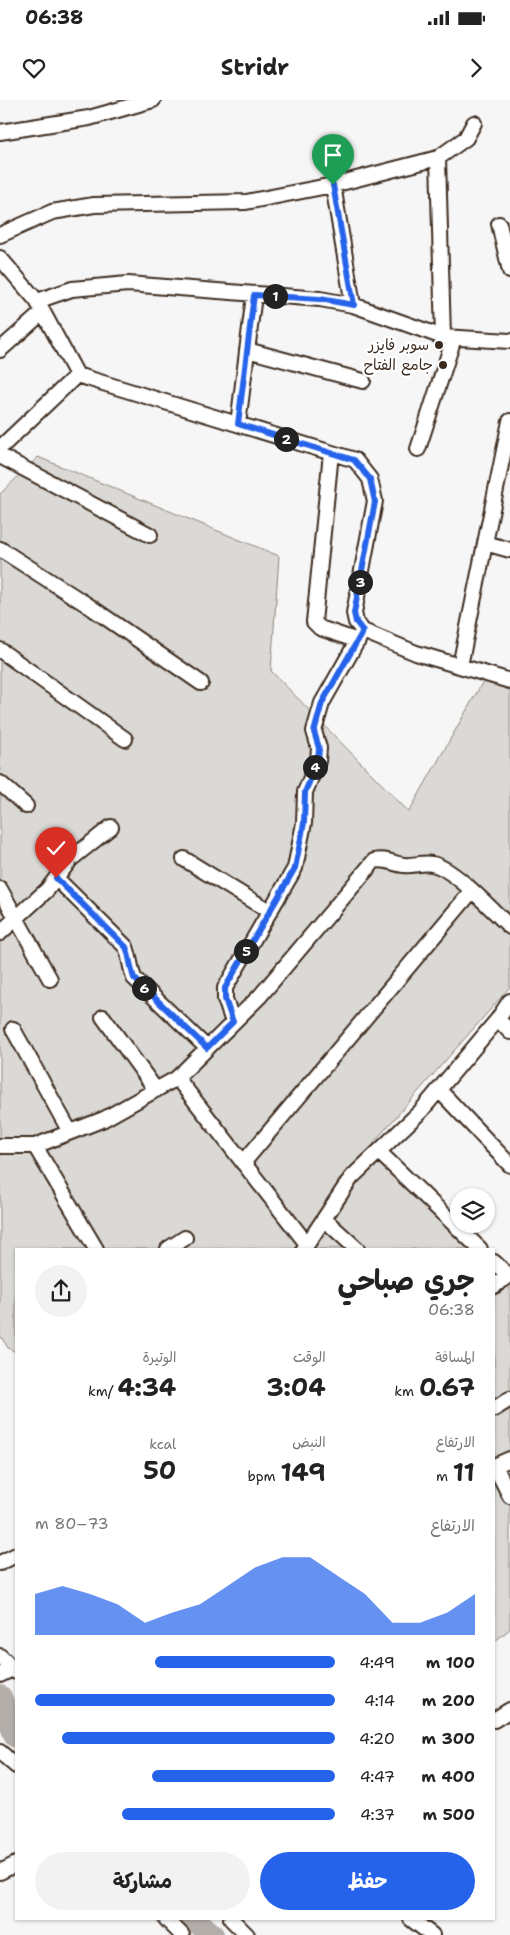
<!DOCTYPE html>
<html lang="ar">
<head>
<meta charset="utf-8">
<style>
  body { margin:0; font-family:"Shantell Sans","Playpen Sans Arabic",sans-serif; background:#f2f2f2; color:#222; direction:rtl; height:100vh; display:flex; flex-direction:column; font-size:19px; white-space:nowrap }
  * { box-sizing:border-box; margin:0 }
  p { font-size:16px; color:#767676 }
  .icon { flex:none; width:28px; height:28px; fill:none; stroke:currentColor; stroke-width:2; stroke-linecap:round; stroke-linejoin:round }
  .map { position:relative; flex:1; overflow:hidden; direction:ltr }
  .drawer { position:absolute; left:15px; top:1148px; width:480px; height:672px; display:flex; flex-direction:column; background:#fff; border-radius:0px; box-shadow:0 1px 4px #0004; direction:rtl }
  .drawer>* { flex:none }
  .tools { position:absolute; left:450px; top:1088px; display:grid; gap:10px }
  .tools a { display:grid; place-items:center; width:45px; height:45px; border-radius:50%; background:#fff; box-shadow:0 1px 4px #0004; font-size:25px }
  .pin { position:absolute; display:grid; place-items:center; width:42px; height:42px; color:#fff; margin:-51px -21px; border-radius:50% 50% 50% 0; rotate:-45deg; box-shadow:0 0 5px #0007 }
  .pin .icon { rotate:45deg }
  .km { position:absolute; width:25px; height:25px; margin:-12px; border-radius:50%; background:#222; color:#fff; font-size:14px; line-height:25px; text-align:center }
  .round { display:grid; place-items:center; flex:none; width:52px; height:52px; border-radius:26px; background:#f2f2f2 }
  .headline { display:flex; align-items:center; justify-content:space-between; height:85px; padding:0 20px }
  h1 { font-size:28px; font-weight:700; line-height:38px }
  .stats { display:grid; grid-template-columns:repeat(3,1fr); gap:8px; height:85px; padding:5px 20px }
  .stats div { display:grid; align-content:center }
  .stats b { font-size:25px; font-weight:700 }
  .stats small { font-size:14px; font-weight:400 }
  .stats p { font-size:14px }
  .chart { height:140px; padding:10px 20px }
  .chart p { display:flex; justify-content:space-between }
  .chart svg { width:100%; height:90px; margin-top:5px; fill:#2563eb; opacity:.7 }
  .cta { display:flex; gap:10px; margin-top:auto; padding:10px 20px }
  .cta a { flex:1; height:58px; border-radius:30px; background:#2563eb; color:#fff; font-size:20px; font-weight:700; line-height:58px; text-align:center }
  .cta a+a { background:#f2f2f2; color:#222 }
  ul { padding:0 20px; list-style:none; font-size:16px }
  li { display:grid; grid-template-columns:80px 60px 1fr; align-items:center; height:38px }
  li i { height:12px; border-radius:6px; background:#2563eb }
  .status { display:flex; justify-content:space-between; align-items:center; height:35px; padding:0 25px; background:#fff; direction:ltr }
  .status svg { height:14px; fill:currentColor }
  header { display:flex; justify-content:space-between; align-items:center; height:65px; padding:0 20px; background:#fff; font-size:22px; font-weight:700 }
  .map>svg:first-child { display:block }
</style>
</head>
<body>
<div class="status"><b>06:38</b><svg viewBox="0 0 49 12"><path d="M0 12V9h3v3zM5 12V6h3v6zM10 12V3h3v9zM15 12V0h3v12zM26 1h20v11H26zM47 4h2v5h-2z"/></svg></div>
<header><svg class="icon" aria-label="forward" viewBox="0 0 24 24"><path d="M9 5l7 7-7 7"/></svg>Stridr<svg class="icon" aria-label="heart" viewBox="0 0 24 24"><path d="M12 20l-8-8c-3-5 5-10 8-4 3-6 11-1 8 4z"/></svg></header>
<div class="map">
<svg width="510" height="1835" viewBox="0 0 510 1835">
  <rect width="100%" height="100%" fill="#f7f6f6"/>
  <filter id="ink" filterUnits="userSpaceOnUse"><feTurbulence type="fractalNoise" baseFrequency=".02" numOctaves="2"/><feDisplacementMap in="SourceGraphic" scale="10" xChannelSelector="R" yChannelSelector="G"/><feConvolveMatrix kernelMatrix="1 2 1 2 8 2 1 2 1" color-interpolation-filters="sRGB"/></filter>
  <g filter="url(#ink)">
    <!-- green -->
    <path fill="#dbd9d6" stroke="#8b827a" d="M38,357L279,456L271,571L409,712L490,569L510,588V887L374,1042L484,1149H16V1252L8,1248L0,1235V394Z
      M494,1158L510,1174V1529L494,1542Z"/>
    <g fill="none" stroke-linecap="round" stroke-linejoin="round">
      <!-- river -->
      <path stroke="#b4aeaa" stroke-width="24" d="M0,1597L16,1636
        M194,1819L212,1835"/>
      <defs>
        <path id="minor" d="M0,32L89,18L153,0
          M438,58L443,237
          M333,85L353,205
          M499,124L510,171
          M0,135L52,112L94,105L246,102L333,85L438,58L466,38L474,23
          M0,158L37,201L77,275L355,360L370,379L375,401L354,513L356,522L363,531L416,553L510,581
          M37,201L72,189L128,184L320,199L353,205L443,237L510,241
          M0,250L43,212
          M247,250L363,281
          M238,324L254,195
          M0,348L77,275
          M418,349L454,238
          M331,353L314,522L320,528L358,541
          M0,356L150,435
          M485,443L510,450
          M0,449L89,506L201,583
          M0,550L125,639
          M460,566L510,321
          M0,683L26,706
          M184,759L269,811
          M56,778L126,847C130,857 130,867 134,878L207,948
          M0,789L50,879
          M0,833L47,790L71,759L111,727
          M103,917L156,990
          M498,919L510,932
          M233,922L225,899V888L295,768L304,723L305,692L318,661L319,648L314,631L322,603L363,531
          M13,929L70,1032
          M177,978L307,1144
          M439,990L510,1065
          M0,1046H35L104,1019L177,978L260,896L374,761C386,758 393,764 404,765C413,766 423,762 432,764C454,768 493,811 510,827
          M35,1046L96,1149
          M379,1052L480,1149
          M243,1063L472,791
          M324,1119L357,1149
          M168,1149L185,1138
          M304,1149L351,1078L421,1011L498,919L510,901
          M494,1162L509,1176
          M494,1186L510,1175
          M494,1309L510,1299
          M494,1366L510,1359
          M495,1366L510,1396
          M0,1463L16,1455
          M0,1556L16,1572
          M0,1575L12,1569
          M494,1620L510,1610
          M0,1652L16,1666
          M0,1772L16,1764
          M166,1819L182,1835
          M231,1819L247,1835
          M411,1819L432,1835"/>
      </defs>
      <!-- minor casing -->
      <use href="#minor" stroke="#3b2a1e" stroke-width="18"/>
      <!-- minor -->
      <use href="#minor" stroke="#fff" stroke-width="14"/>
    </g>
  </g>
  <g fill="none" stroke-linecap="round" stroke-linejoin="round" filter="url(#ink)">
    <defs>
      <path id="route" d="M56,778L126,847C130,857 130,867 134,878L207,948L233,922L225,899V888L295,768L304,723L305,692L318,661L319,648L314,632L322,603L363,531L356,522L354,513L375,402L370,379L354,360L238,324L254,195L320,199L354,205L333,85"/>
    </defs>
    <!-- route casing -->
    <use href="#route" stroke="#fff" stroke-width="10"/>
    <!-- route -->
    <use href="#route" stroke="#2563eb" stroke-width="6"/>
  </g>
  <!-- markers -->
  <g fill="#3b2a1e" stroke="#fff" stroke-width="2">
    <circle cx="439" cy="245" r="5"/>
    <circle cx="443" cy="265" r="5"/>
  </g>
  <g text-anchor="middle" stroke-width="4.5" stroke-linejoin="round" paint-order="stroke">
    <!-- poi labels -->
    <g font-size="15" fill="#3b2a1e" stroke="#fff" text-anchor="end">
      <text x="429" y="250">سوبر فايزر</text>
      <text x="433" y="270">جامع الفتاح</text>
    </g>
  </g>
</svg>
<div class="tools">
<a><svg class="icon" aria-label="layers" viewBox="0 0 24 24"><path d="M12 4l9 5-9 5-9-5zM3 14l9 5 9-5"/></svg></a>
</div>
<div class="pin" style="left:333px;top:85px;background:#1e9e55"><svg class="icon" aria-label="arrive" viewBox="0 0 24 24"><path d="M6 21V4h12l-3 4 3 4H6"/></svg></div>
<div class="pin" style="left:56px;top:778px;background:#d93025"><svg class="icon" aria-label="check" viewBox="0 0 24 24"><path d="M5 12l5 5 9-10"/></svg></div>
<b class="km" style="left:275px;top:196px">1</b>
<b class="km" style="left:286px;top:339px">2</b>
<b class="km" style="left:360px;top:482px">3</b>
<b class="km" style="left:315px;top:667px">4</b>
<b class="km" style="left:246px;top:851px">5</b>
<b class="km" style="left:144px;top:888px">6</b>
<section class="drawer">
<div class="headline"><div><h1>جري صباحي</h1><p>06:38</p></div><a class="round"><svg class="icon" aria-label="share" viewBox="0 0 24 24"><path d="M12 15V3M7 8l5-5 5 5M5 13v7h14v-7"/></svg></a></div>
<div class="stats">
<div><p>المسافة</p><b>0.67<small> km</small></b></div>
<div><p>الوقت</p><b>3:04</b></div>
<div><p>الوتيرة</p><b>4:34<small> /km</small></b></div>
</div>
<div class="stats">
<div><p>الارتفاع</p><b>11<small> m</small></b></div>
<div><p>النبض</p><b>149<small> bpm</small></b></div>
<div><p>kcal</p><b>50</b></div>
</div>
<div class="chart"><p><span>الارتفاع</span>73–80 m</p>
<svg viewBox="0 0 160 44" preserveAspectRatio="none"><path d="M0 44V24L10 20L20 24L30 29L40 38L50 33L60 29L70 20L80 11L90 6L100 6L110 15L120 24L130 38L140 38L150 33L160 24V44z"/></svg>
</div>
<ul>
<li><b>100 m</b>4:49<i style="width:60%"></i></li>
<li><b>200 m</b>4:14<i style="width:100%"></i></li>
<li><b>300 m</b>4:20<i style="width:91%"></i></li>
<li><b>400 m</b>4:47<i style="width:61%"></i></li>
<li><b>500 m</b>4:37<i style="width:71%"></i></li>
</ul>
<div class="cta"><a>حفظ</a><a>مشاركة</a></div>
</section>
</div>
</body>
</html>
